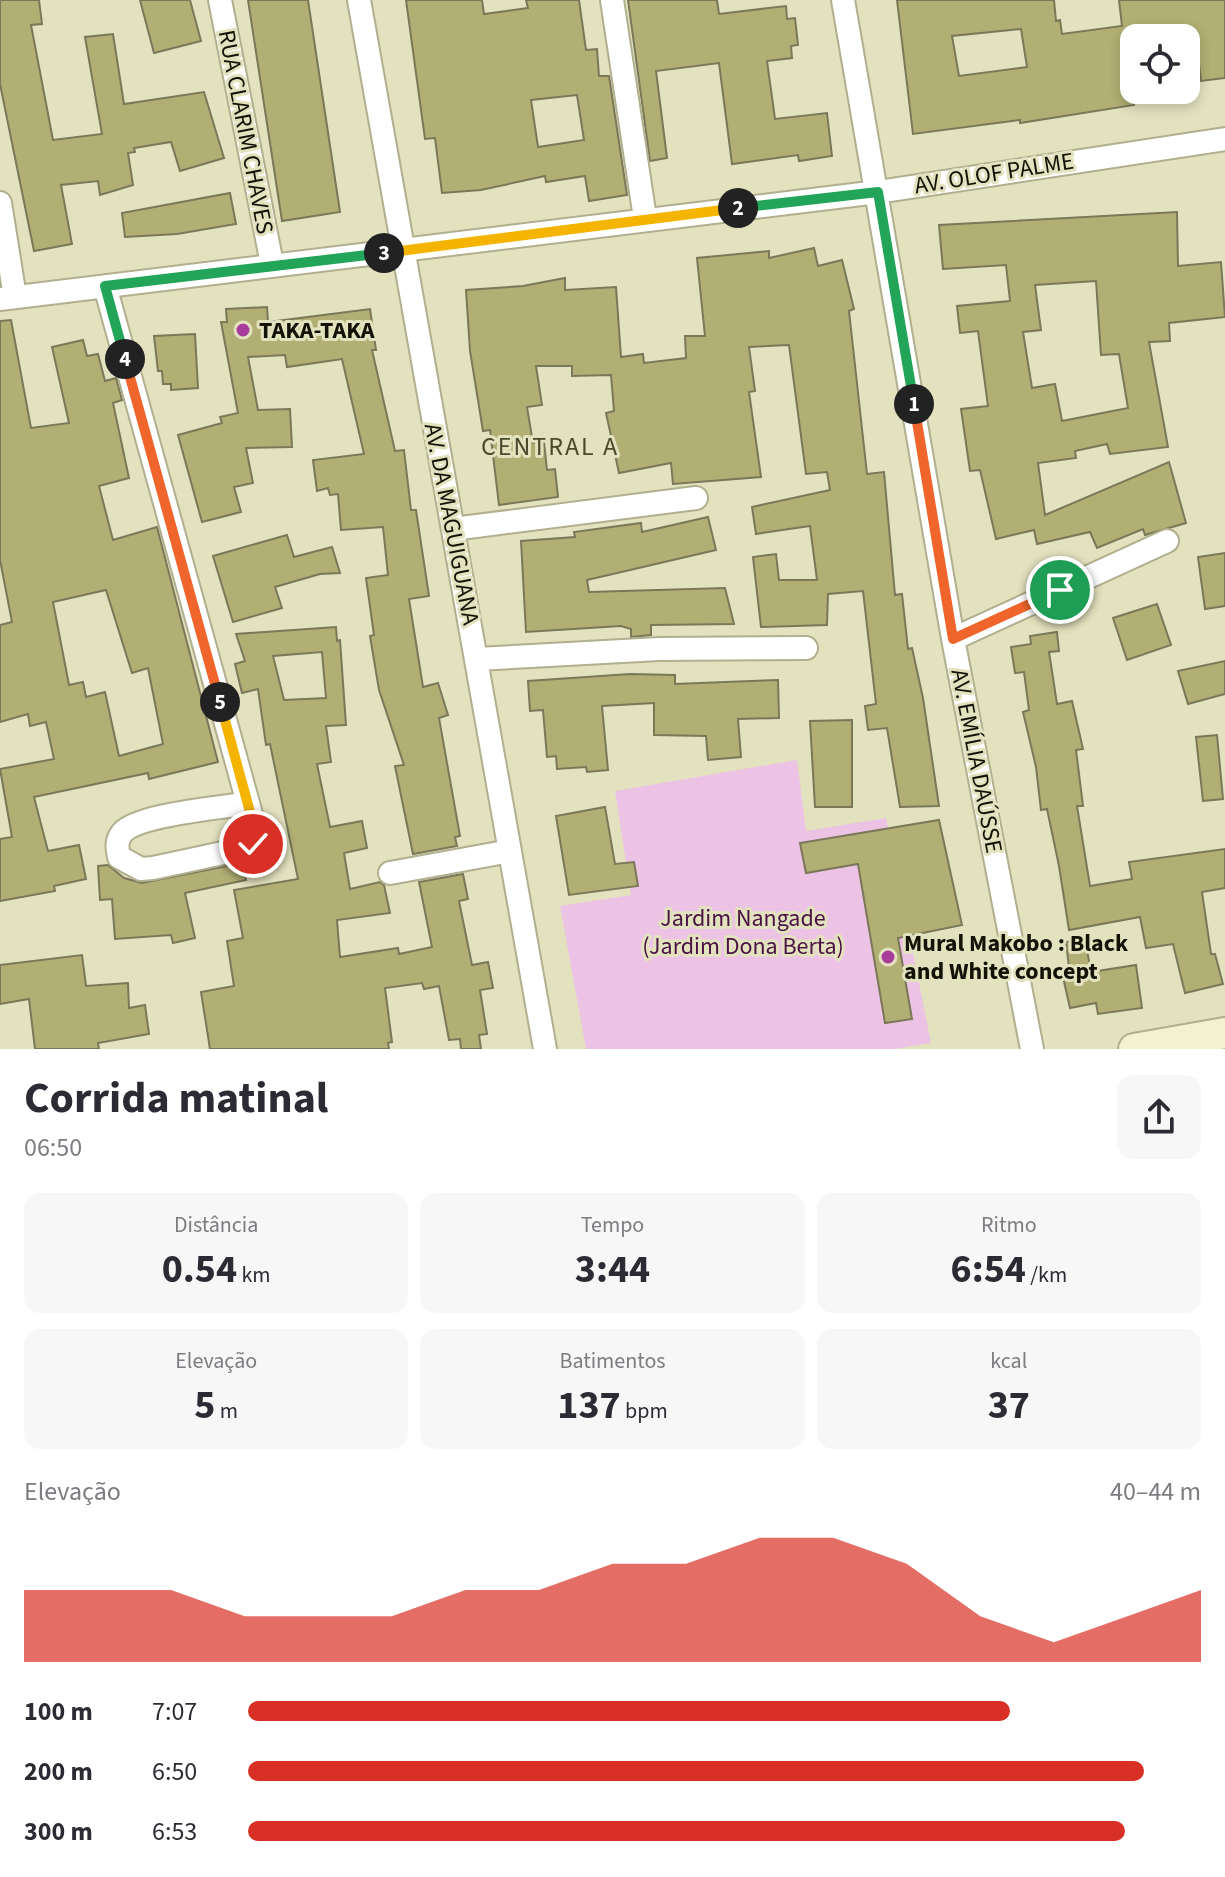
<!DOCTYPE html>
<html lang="pt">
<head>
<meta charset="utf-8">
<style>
  body { margin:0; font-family:"Source Sans 3",sans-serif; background:#f7f7f7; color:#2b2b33; height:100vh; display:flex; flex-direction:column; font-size:30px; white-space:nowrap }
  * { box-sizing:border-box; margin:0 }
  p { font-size:26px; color:#7c7c81 }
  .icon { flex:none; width:44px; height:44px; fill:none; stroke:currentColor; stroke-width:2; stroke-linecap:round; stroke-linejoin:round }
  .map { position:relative; height:1049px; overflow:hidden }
  .sheet { display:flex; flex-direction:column; background:#fff; flex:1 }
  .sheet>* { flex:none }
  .tools { position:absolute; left:1120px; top:24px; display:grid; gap:16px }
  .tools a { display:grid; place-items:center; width:80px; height:80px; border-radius:16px; background:#fff; box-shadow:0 4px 12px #0003; font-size:40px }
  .pin { position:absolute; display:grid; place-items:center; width:68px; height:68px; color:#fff; margin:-34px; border:4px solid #fff; border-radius:50%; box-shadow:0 2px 8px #0007 }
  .km { position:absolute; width:40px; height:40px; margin:-20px; border-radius:50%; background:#222; color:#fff; font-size:22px; line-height:40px; text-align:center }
  .round { display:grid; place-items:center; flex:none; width:84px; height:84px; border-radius:16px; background:#f7f7f7 }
  .overview { display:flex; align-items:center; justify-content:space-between; height:136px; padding:0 24px }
  h1 { font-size:44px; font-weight:700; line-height:60px }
  .metrics { display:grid; grid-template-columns:repeat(3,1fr); gap:12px; height:136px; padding:8px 24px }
  .metrics div { display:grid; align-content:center; border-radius:16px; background:#f7f7f7; text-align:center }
  .metrics b { font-size:40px; font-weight:700 }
  .metrics small { font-size:22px; font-weight:400 }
  .metrics p { font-size:22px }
  .chart { height:224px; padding:16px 24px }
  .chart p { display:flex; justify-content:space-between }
  .chart svg { width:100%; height:144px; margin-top:8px; fill:#d93025; opacity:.7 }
  ul { padding:0 24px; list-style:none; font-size:26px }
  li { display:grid; grid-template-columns:128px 96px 1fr; align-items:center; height:60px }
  li i { height:20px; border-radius:10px; background:#d93025 }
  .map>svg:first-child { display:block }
</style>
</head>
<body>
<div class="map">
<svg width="1225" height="1049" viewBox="0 0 1225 1049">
  <rect width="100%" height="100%" fill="#e3e2bf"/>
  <!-- green -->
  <path fill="#ecc3e4" d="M797,760L806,831L886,818L931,1043L895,1049H586L560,906L631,895L615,791Z"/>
  <!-- building -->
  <path fill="#b2af74" stroke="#7a7859" stroke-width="2" fill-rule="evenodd" d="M0,0H39L42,24L31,25L53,140L102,134L85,37L113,34L124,104L204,92L224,158L180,171L171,142L134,148L135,152L128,153L133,185L100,195L98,181L61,185L72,244L34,251L0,84Z
    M140,0H190L201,41L154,53Z
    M248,0H308L340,212L282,221Z
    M406,0H482L484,14L528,8L526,0H579L586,50L597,49L599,76H609L627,195L589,201L585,176L546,182L545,176L481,190L442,193L435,138L425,139ZM577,95L584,140L538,147L531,100Z
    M628,0H717L719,14L786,6L787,19L795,18L798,45L791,46L792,58L767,61L775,119L827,113L832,156L799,161L798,155L732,164L719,63L656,71L667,158L650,161Z
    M897,0H1054L1056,21L1060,20L1062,34L1122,26L1119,0H1225V78L1201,81L1196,38H1134V105L1020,123V120L913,134ZM1021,29L1027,67L959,76L952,36Z
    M230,193L236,224L177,234L125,237L122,213Z
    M1177,212L1178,266L1221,262L1225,317L1169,323L1170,341L1149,342L1168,447L1110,454L1107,444L1075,451L1076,458L1038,463L1045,515L1169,462L1186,523L1145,535L1143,529L1097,548L1090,532L1037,544L1034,530L996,539L980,470L970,471L961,409L988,406L978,331L960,333L957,306L1010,301L1006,265L943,269L939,225ZM1096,281L1101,355L1119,354L1128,408L1062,421L1055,384L1032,388L1023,332L1041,330L1035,285Z
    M814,248L818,266L842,260L854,309L849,311L867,474L884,472L895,595L902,594L908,649L912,648L923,698L939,806L900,807L887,728L868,730L865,706L876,704L863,591L828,594L827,625L761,627L753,557L776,554L779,580H817L810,526L756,534L752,507L830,490L827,472L806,474L789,345L749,347L755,391L749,392L761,477L673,484L671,463L619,473L606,413L614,411L611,375L572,376V366H536L542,405L527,407L533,443L544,442L547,470L555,469L558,497L499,505L490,430L483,431L470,351L466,290L523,286L565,278V290L616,287L621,357L643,354L644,363L686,358L685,336H705L697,258L769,251V258Z
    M267,307L268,322L370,309L376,350H372L395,451L404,450L411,510H416L429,596L409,599L423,687L438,683L448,715L439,718L460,836L455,837L457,846L413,854L395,766L404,765L379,690L370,636L374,635L366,578L388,575L383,527L341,530L338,494L330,495L328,488L317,491L313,460L364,454L342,359L287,367L285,355L248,357L258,410L290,409L292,447L246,448L253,483L234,487L241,512L202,522L178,435L222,423L220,417L238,413L221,322H227L226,309Z
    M11,320L31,428L69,423L52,347L83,340L87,356L98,354L105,381L116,378L122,400L113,403L129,478L99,486L113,540L157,527L218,762L149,779L148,773L34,797L48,851L79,845L86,879L54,886L55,891L0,901V839L12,837L0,769L54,759L46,722L30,726L28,714L0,722V625L12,622L0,560V321ZM106,590L132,673L148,668L163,744L119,756L105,692L86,697L83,682L69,685L53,602Z
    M195,334L198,388L171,390V384H163L162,371H158L154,336Z
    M708,517L716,550L587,580L589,592L725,588L734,624L651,625V635L631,637V629L621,626L526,632L521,541L575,537L574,532L641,523L642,532Z
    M287,535L294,557L332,547L340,573L320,574L275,587L282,608L233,622L213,556Z
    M1225,553V606L1205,609L1198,557Z
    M1157,604L1171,645L1127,660L1113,618Z
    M336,627L337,641L340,640L346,725L326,726L331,762L317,764L330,827L362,821L367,848L344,853L350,889L380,882L384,885L390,913L337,920L340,957L398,948L399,954L432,947L419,882L463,874L468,899L459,901L472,965L488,962L493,988L480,990L487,1034L479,1035L481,1049H461L460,1039L449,1040L439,986L424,989L422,983L385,988L392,1042L388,1043L389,1049H210L201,992L234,986L227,941L243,938L234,890L298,879L270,744L266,745L258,689L242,693L235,664L245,661L236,634ZM322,652L326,698L284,700L273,656Z
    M1057,632L1059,651L1049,652L1057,704L1072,701L1083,749L1076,750L1083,806H1077L1090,886L1132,879L1129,862L1225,849V888L1202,892L1211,954H1215L1223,984L1185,993L1173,944L1146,948L1140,917L1069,930L1059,866L1047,809L1041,810L1036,767L1023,712L1029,710L1024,672L1015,673L1011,647L1031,644L1030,636Z
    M1225,661V694L1188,704L1178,671Z
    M630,674L675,675V684L778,680L779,718L738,719L741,757L708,760L706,736L654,735V703L602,706L608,770L587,772L586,767L557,769L556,756L547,757L543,710L530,711L528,681Z
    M852,720V807H815L810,721Z
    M1217,735L1223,799L1203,801L1196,737Z
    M605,807L615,864L634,862L638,886L569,895L556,816Z
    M939,820L962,925L898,938L912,1019L885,1023L858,864L806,873L800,843Z
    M242,863L246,880L185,893L195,938L173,943L171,935L115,939L112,899L100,900L98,866L108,865L124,878L142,883Z
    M1085,939L1091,972L1136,965L1142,1008L1098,1014L1096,1003L1070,1008L1063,977L1070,976L1066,942Z
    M82,955L86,986L128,983L129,1008L145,1005L149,1034L98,1043L99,1049H35L29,999L0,1004V965Z"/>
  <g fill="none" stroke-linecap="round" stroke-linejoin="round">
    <defs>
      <path id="minor" d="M220,0L272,264
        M359,0L545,1049
        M612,0L645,218
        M843,0L953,639L1032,1049
        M0,203L15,297
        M105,286L248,803L256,834L253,844L246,848L153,868L141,869L119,857C117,848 116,841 122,833C138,814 222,808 248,803
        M0,299L878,192L1225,139
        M453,529L696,498
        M953,639L1167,541
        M477,659L659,649L806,648
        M390,873L510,851"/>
      <path id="secondary" d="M1134,1049L1225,1033"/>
    </defs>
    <!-- minor casing -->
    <use href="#minor" stroke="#b0af8e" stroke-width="26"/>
    <!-- secondary casing -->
    <use href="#secondary" stroke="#b0af8e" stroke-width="34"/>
    <!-- minor -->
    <use href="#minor" stroke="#fff" stroke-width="22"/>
    <!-- secondary -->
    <use href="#secondary" stroke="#f3f1d0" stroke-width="30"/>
  </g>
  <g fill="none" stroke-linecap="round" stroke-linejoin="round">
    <defs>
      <path id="split-1" d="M914,404L953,639L1060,590"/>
      <path id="split-2" d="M738,208L878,192L914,404"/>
      <path id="split-3" d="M384,253L738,208"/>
      <path id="split-4" d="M125,359L105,286L384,253"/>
      <path id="split-5" d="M125,359L220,702"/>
      <path id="split-6" d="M220,702L256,834L253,844"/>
    </defs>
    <!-- split-1 casing -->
    <use href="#split-1" stroke="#fff" stroke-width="16"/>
    <!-- split-2 casing -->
    <use href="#split-2" stroke="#fff" stroke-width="16"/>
    <!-- split-3 casing -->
    <use href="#split-3" stroke="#fff" stroke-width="16"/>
    <!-- split-4 casing -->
    <use href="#split-4" stroke="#fff" stroke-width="16"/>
    <!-- split-5 casing -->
    <use href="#split-5" stroke="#fff" stroke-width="16"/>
    <!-- split-6 casing -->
    <use href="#split-6" stroke="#fff" stroke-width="16"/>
    <!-- split-1 -->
    <use href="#split-1" stroke="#f0652b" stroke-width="10"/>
    <!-- split-2 -->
    <use href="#split-2" stroke="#22a559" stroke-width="10"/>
    <!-- split-3 -->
    <use href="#split-3" stroke="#f5b400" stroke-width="10"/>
    <!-- split-4 -->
    <use href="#split-4" stroke="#22a559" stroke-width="10"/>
    <!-- split-5 -->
    <use href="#split-5" stroke="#f0652b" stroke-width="10"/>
    <!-- split-6 -->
    <use href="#split-6" stroke="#f5b400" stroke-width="10"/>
  </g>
  <!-- markers -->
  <g fill="#a83c9c" stroke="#e3e2bf" stroke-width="3">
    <circle cx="243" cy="330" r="8"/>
    <circle cx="888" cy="957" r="8"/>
  </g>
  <g text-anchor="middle" stroke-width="6" stroke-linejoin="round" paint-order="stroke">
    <!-- street labels -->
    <g font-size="24" fill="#121206" stroke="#e3e2bf">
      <text transform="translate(246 132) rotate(79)" y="8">RUA CLARIM CHAVES</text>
      <text transform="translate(994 173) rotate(-9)" y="8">AV. OLOF PALME</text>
      <text transform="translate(452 524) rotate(79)" y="8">AV. DA MAGUIGUANA</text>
      <text transform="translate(977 761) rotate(79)" y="8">AV. EMÍLIA DAÚSSE</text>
    </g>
    <!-- poi labels -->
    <g font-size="24" font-weight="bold" fill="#121206" stroke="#e3e2bf" text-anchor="start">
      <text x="259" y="338">TAKA-TAKA</text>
      <text x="904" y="951">Mural Makobo : Black<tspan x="904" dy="28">and White concept</tspan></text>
    </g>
    <!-- park labels -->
    <g font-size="24" fill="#4a1144" stroke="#e3e2bf">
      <text x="743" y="926">Jardim Nangade<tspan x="743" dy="28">(Jardim Dona Berta)</tspan></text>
    </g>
    <!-- neighbourhood labels -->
    <g font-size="26" letter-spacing="2" fill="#4a492b" stroke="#e3e2bf">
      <text x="550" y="455">CENTRAL A</text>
    </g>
  </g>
</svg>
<div class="tools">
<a><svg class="icon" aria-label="locate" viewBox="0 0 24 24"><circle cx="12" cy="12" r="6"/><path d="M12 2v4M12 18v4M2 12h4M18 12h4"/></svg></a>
</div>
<div class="pin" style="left:1060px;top:590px;background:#1e9e55"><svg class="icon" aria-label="arrive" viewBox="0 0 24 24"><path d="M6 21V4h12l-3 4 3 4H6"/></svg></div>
<div class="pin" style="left:253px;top:844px;background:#d93025"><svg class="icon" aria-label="check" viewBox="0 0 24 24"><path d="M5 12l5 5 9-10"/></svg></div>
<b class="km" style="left:914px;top:404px">1</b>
<b class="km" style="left:738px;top:208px">2</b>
<b class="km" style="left:384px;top:253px">3</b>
<b class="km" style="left:125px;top:359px">4</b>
<b class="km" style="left:220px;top:702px">5</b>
</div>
<section class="sheet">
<div class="overview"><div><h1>Corrida matinal</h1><p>06:50</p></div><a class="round"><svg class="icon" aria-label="share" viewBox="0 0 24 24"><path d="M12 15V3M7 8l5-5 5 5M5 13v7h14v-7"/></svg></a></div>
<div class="metrics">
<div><p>Distância</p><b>0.54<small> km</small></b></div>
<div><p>Tempo</p><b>3:44</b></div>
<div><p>Ritmo</p><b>6:54<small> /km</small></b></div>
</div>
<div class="metrics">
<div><p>Elevação</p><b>5<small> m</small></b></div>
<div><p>Batimentos</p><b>137<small> bpm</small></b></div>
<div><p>kcal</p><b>37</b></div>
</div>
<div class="chart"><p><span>Elevação</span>40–44 m</p>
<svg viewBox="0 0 160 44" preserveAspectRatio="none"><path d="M0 44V22L10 22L20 22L30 30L40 30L50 30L60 22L70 22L80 14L90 14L100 6L110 6L120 14L130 30L140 38L150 30L160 22V44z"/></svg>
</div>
<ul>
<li><b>100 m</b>7:07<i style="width:80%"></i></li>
<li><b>200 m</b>6:50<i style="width:94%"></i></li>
<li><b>300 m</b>6:53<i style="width:92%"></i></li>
</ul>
</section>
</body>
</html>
